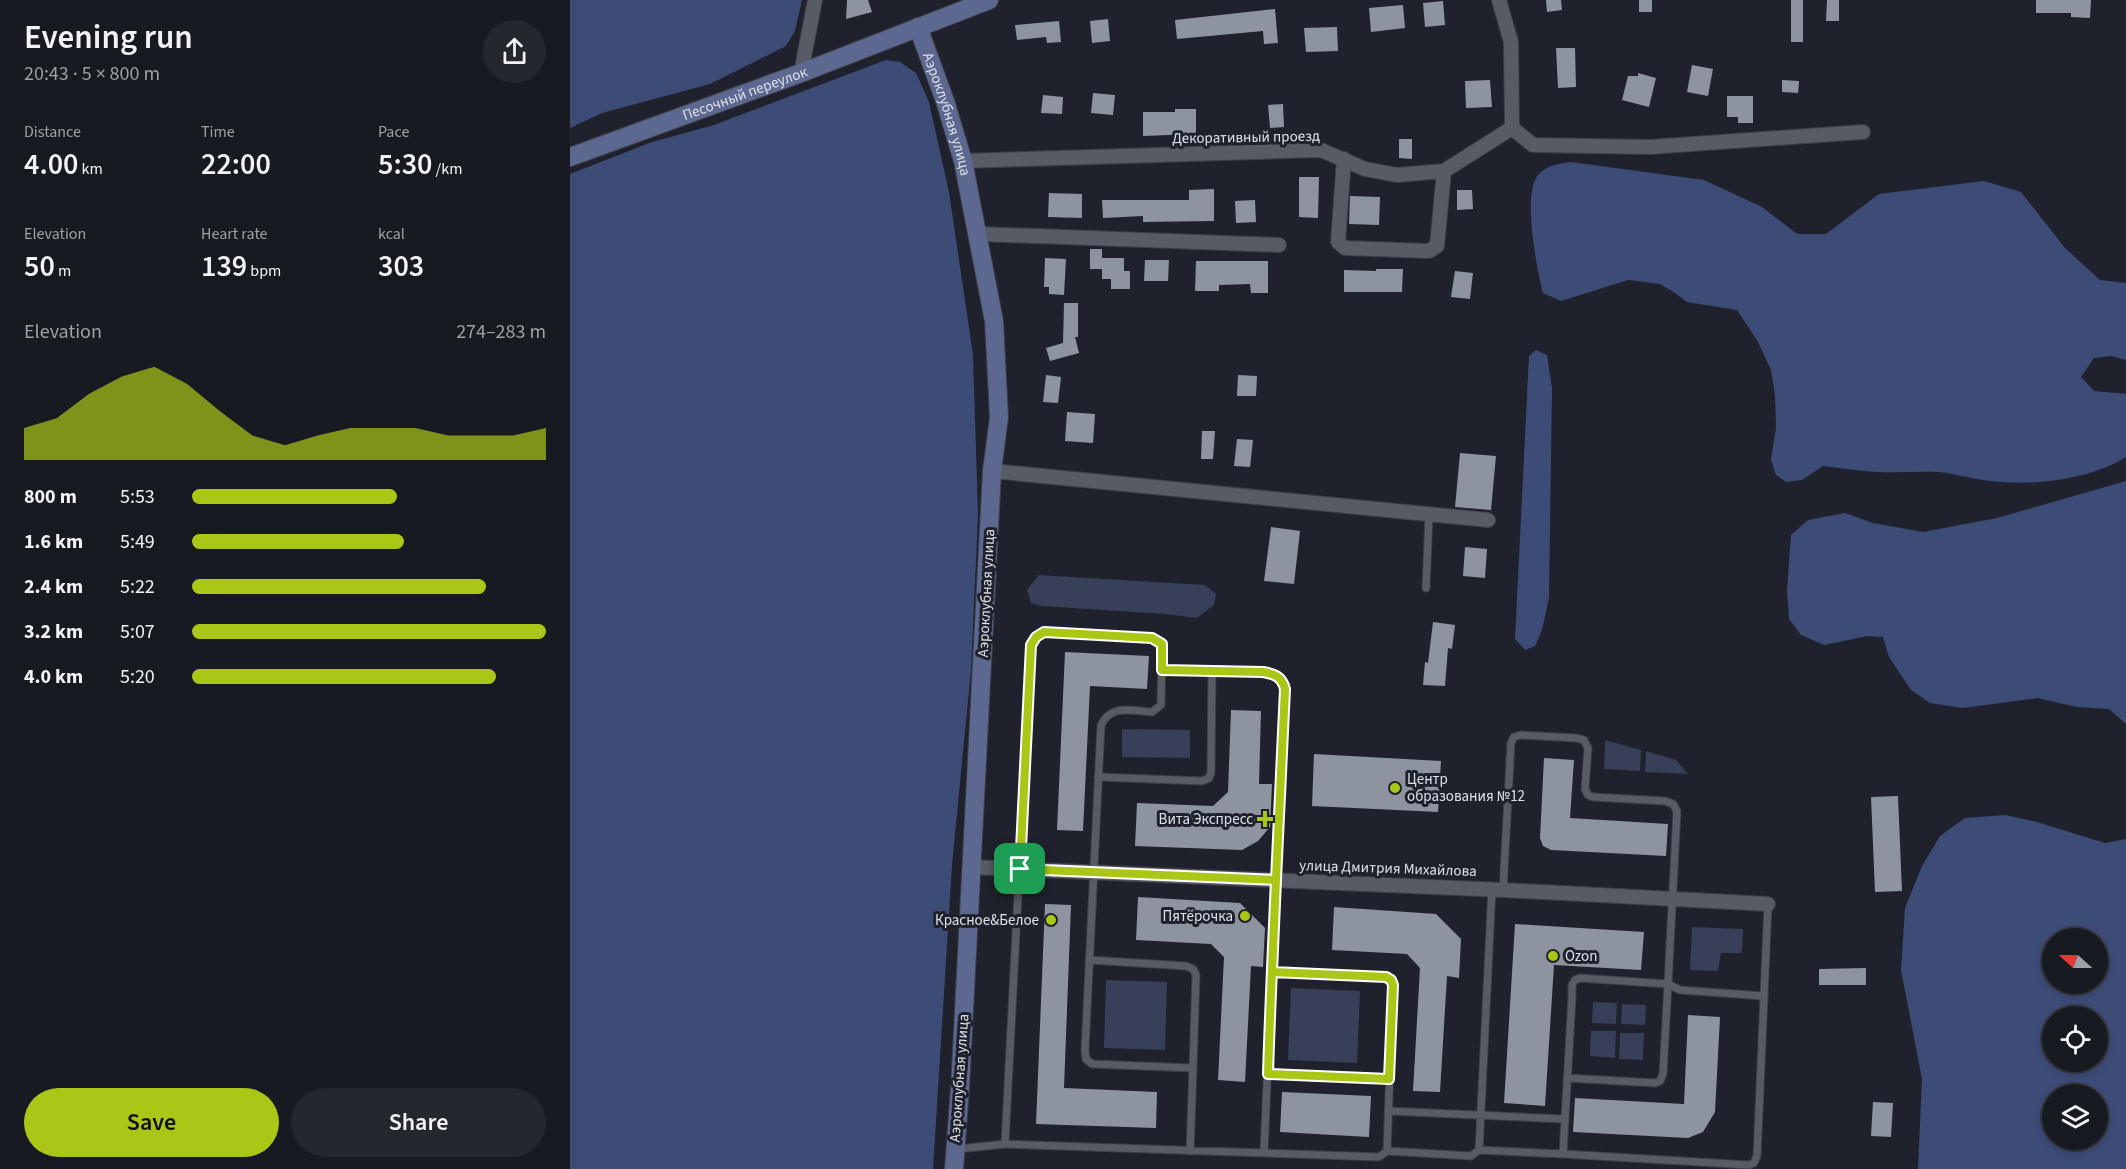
<!DOCTYPE html>
<html lang="en">
<head>
<meta charset="utf-8">
<style>
  body { margin:0; font-family:"Source Sans 3",sans-serif; background:#24272e; color:#f1f3f6; height:100vh; display:flex; flex-direction:column; font-size:22px; white-space:nowrap }
  * { box-sizing:border-box; margin:0 }
  p { font-size:20px; color:#9ea1a5 }
  .icon { flex:none; width:33px; height:33px; fill:none; stroke:currentColor; stroke-width:2; stroke-linecap:round; stroke-linejoin:round }
  .map { position:relative; flex:1; overflow:hidden }
  .panel { display:flex; flex-direction:column; background:#171a21; width:570px }
  .panel>* { flex:none }
  .needle { width:39px; rotate:291deg }
  .controls { position:absolute; left:1472px; top:928px; display:grid; gap:12px }
  .controls a { display:grid; place-items:center; width:66px; height:66px; border-radius:50%; background:#171a21; box-shadow:0 3px 9px #0003,0 0 0 2px #36383f; font-size:30px }
  .pin { position:absolute; display:grid; place-items:center; width:51px; height:51px; color:#fff; margin:-26px; border-radius:12px; box-shadow:0 3px 9px #0006 }
  .round { display:grid; place-items:center; flex:none; width:63px; height:63px; border-radius:32px; background:#24272e }
  .summary { display:flex; align-items:center; justify-content:space-between; height:102px; padding:0 24px }
  h1 { font-size:33px; font-weight:600; line-height:45px }
  .metrics { display:grid; grid-template-columns:repeat(3,1fr); gap:9px; height:102px; padding:6px 24px }
  .metrics div { display:grid; align-content:center }
  .metrics b { font-size:30px; font-weight:600 }
  .metrics small { font-size:16px; font-weight:400 }
  .metrics p { font-size:16px }
  .chart { height:168px; padding:12px 24px }
  .chart p { display:flex; justify-content:space-between }
  .chart svg { width:100%; height:108px; margin-top:6px; fill:#aac717; opacity:.7 }
  .cta { display:flex; gap:12px; margin-top:auto; padding:12px 24px }
  .cta a { flex:1; height:69px; border-radius:36px; background:#aac717; color:#111; font-size:24px; font-weight:600; line-height:69px; text-align:center }
  .cta a+a { background:#24272e; color:#f1f3f6 }
  ul { padding:0 24px; list-style:none; font-size:20px }
  li { display:grid; grid-template-columns:96px 72px 1fr; align-items:center; height:45px }
  li i { height:15px; border-radius:8px; background:#aac717 }
  main { display:flex; flex:1; min-height:0 }
  .map>svg:first-child { display:block }
</style>
</head>
<body>
<main>
<section class="panel">
<div class="summary"><div><h1>Evening run</h1><p>20:43 · 5 × 800 m</p></div><a class="round"><svg class="icon" aria-label="share" viewBox="0 0 24 24"><path d="M12 15V3M7 8l5-5 5 5M5 13v7h14v-7"/></svg></a></div>
<div class="metrics">
<div><p>Distance</p><b>4.00<small> km</small></b></div>
<div><p>Time</p><b>22:00</b></div>
<div><p>Pace</p><b>5:30<small> /km</small></b></div>
</div>
<div class="metrics">
<div><p>Elevation</p><b>50<small> m</small></b></div>
<div><p>Heart rate</p><b>139<small> bpm</small></b></div>
<div><p>kcal</p><b>303</b></div>
</div>
<div class="chart"><p><span>Elevation</span>274–283 m</p>
<svg viewBox="0 0 160 44" preserveAspectRatio="none"><path d="M0 44V31L10 27L20 17L30 10L40 6L50 13L60 24L70 34L80 38L90 34L100 31L110 31L120 31L130 34L140 34L150 34L160 31V44z"/></svg>
</div>
<ul>
<li><b>800 m</b>5:53<i style="width:58%"></i></li>
<li><b>1.6 km</b>5:49<i style="width:60%"></i></li>
<li><b>2.4 km</b>5:22<i style="width:83%"></i></li>
<li><b>3.2 km</b>5:07<i style="width:100%"></i></li>
<li><b>4.0 km</b>5:20<i style="width:86%"></i></li>
</ul>
<div class="cta"><a>Save</a><a>Share</a></div>
</section>
<div class="map">
<svg width="1556" height="1169" viewBox="0 0 1556 1169">
  <rect width="100%" height="100%" fill="#1f222c"/>
  <!-- green -->
  <path fill="#373f59" d="M469,575L635,585L646,594L644,605L627,618L595,614L471,606L461,603L457,590Z
    M552,729L620,730V758L552,757Z
    M1035,740L1071,750L1070,771L1034,769Z
    M1076,751L1106,760L1118,774L1075,772Z
    M1122,927L1173,929L1172,953H1151L1148,971L1120,970Z
    M536,980L597,982L595,1050L534,1048Z
    M721,988L790,991L787,1063L718,1060Z
    M1023,1002L1047,1003L1046,1024L1022,1023Z
    M1052,1004L1076,1005L1075,1025L1051,1024Z
    M1021,1031H1046L1045,1058L1020,1056Z
    M1050,1033H1074L1073,1060L1049,1059Z"/>
  <!-- forest -->
  <path fill="#3d4b77" fill-rule="evenodd" d="M0,0H232L225,31L216,46L140,84L32,113L0,128Z
    M316,60L330,62L346,73L359,102L379,192L403,355L408,515L401,670L382,865L363,1169H0V174L82,142L144,125Z
    M1001,162L1134,180L1192,207L1227,234H1256L1309,194L1414,181L1451,192L1495,248L1530,280L1556,283V360L1541,356L1524,358L1511,377L1524,391L1556,394V457C1518,481 1456,487 1413,480C1397,478 1383,473 1368,472C1348,471 1328,473 1308,472C1290,471 1271,468 1253,466L1232,480L1216,482L1206,475L1201,460L1206,428L1205,395L1201,370L1188,342L1167,310L1117,302L1105,293L1090,284L1058,280L991,301L973,293C967,270 952,194 968,175C977,165 988,164 1001,162Z
    M966,350L977,355L982,388L979,598L972,630L965,646L955,650L945,639L959,356Z
    M1556,481V724L1539,709L1507,707L1467,698L1393,708L1360,703L1341,690L1319,657L1313,637L1298,636L1254,645L1231,635L1219,619L1217,590L1221,535L1238,520L1275,513L1303,523L1353,532L1427,518Z
    M1435,815L1467,822L1535,843L1556,839V1169H1348L1352,1079L1331,970L1335,908L1352,866L1370,836L1395,818ZM1482,939H1527V984H1482ZM1482,1017H1527V1062H1482ZM1482,1095H1527V1140H1482Z"/>
  <!-- building -->
  <path fill="#8e93a0" d="M277,0H298L302,12L276,19Z
    M976,0H991L992,10L977,12Z
    M1069,0H1082V12H1069Z
    M1221,0H1233V42H1221Z
    M1257,0H1269V21H1256Z
    M1466,0H1521L1520,18L1501,17V13H1466Z
    M873,1L875,25L855,27L853,3Z
    M833,5L835,28L801,32L799,8Z
    M705,9L708,43L694,44L693,31L607,39L605,20Z
    M538,19L540,41L522,43L520,21Z
    M489,21L491,42L477,43L476,37L447,40L445,25Z
    M767,27L768,51L736,52L734,28Z
    M986,48H1005L1006,87L988,88Z
    M1122,65L1143,69L1138,96L1117,92Z
    M1068,73L1086,78L1079,107L1052,100L1058,76H1068Z
    M920,80L922,107L896,108L895,81Z
    M1212,80L1229,81L1228,93L1212,92Z
    M523,93L545,95L543,115L521,113Z
    M473,95L493,97L492,114L471,113Z
    M1157,96H1183V123H1168V117H1157Z
    M713,104L714,127L700,128L698,105Z
    M605,109H626V134L573,136V112H605Z
    M829,139H842V159L829,158Z
    M729,177H749L748,218L729,217Z
    M644,189V221L573,222V216L533,218L532,200H619V190Z
    M887,190H902L903,209L887,210Z
    M479,193L512,194V218L478,217Z
    M780,196L810,197L809,225L779,224Z
    M685,200L686,222L666,223L665,201Z
    M520,249H532V258H554V271H560V289H541V279H532V269H520Z
    M475,258L496,259L494,295L479,294V287H474Z
    M575,260H599L598,281H574Z
    M626,261H698V293H681L680,284L649,285V291H625Z
    M806,269H833L832,292H774V270L806,271Z
    M885,271L903,273L900,299L881,297Z
    M494,303H508V337H505L509,353L480,361L476,348L493,343Z
    M476,375L491,377L488,403L473,402Z
    M668,375L687,376L686,396H667Z
    M497,412L525,414L523,443L495,441Z
    M632,431H645L643,459H631Z
    M667,439L683,440L680,467L664,466Z
    M890,453L926,456L921,510L885,507Z
    M701,527L730,531L724,584L694,581Z
    M895,547L917,549L915,578L893,576Z
    M863,622L885,625L882,649L878,648L875,686L853,685L855,662L858,663Z
    M495,652L579,656L577,689L520,686L513,831L487,830Z
    M661,710L691,711L689,784H702L700,827L688,841L672,850L565,846L567,803L643,806L658,792Z
    M744,754L871,761L868,812L742,806Z
    M974,758L1004,760L1000,818L1098,824L1096,856L981,850L973,846L970,838Z
    M1328,796L1332,891L1305,892L1301,797Z
    M568,897L670,903L695,928L693,967L681,966L675,1082L648,1080L654,957L641,944L566,940Z
    M475,904L501,905L494,1088L587,1092L586,1128L466,1124Z
    M764,907L866,914L891,939L889,978L877,976L870,1092L843,1091L850,968L837,954L762,950Z
    M945,924L1074,932L1071,970L984,965L975,1106L934,1103Z
    M1296,968V985H1249V969Z
    M1118,1015L1150,1017L1145,1112L1133,1132L1118,1138L1003,1132L1005,1098L1114,1104Z
    M712,1092L801,1096L799,1137L710,1132Z
    M1303,1102L1323,1103L1321,1137L1301,1136Z"/>
  <g fill="none" stroke-linecap="round" stroke-linejoin="round">
    <defs>
      <path id="lane" d="M856,588L859,514
        M592,670L693,672L707,675L714,684L694,1153
        M528,777L632,781L639,778L641,772L642,671
        M933,890L941,743L944,737L951,735L1006,738L1014,740L1018,748L1015,789L1018,795L1023,797L1095,801L1103,804L1107,811L1098,984L1010,978L1005,980L1002,985V997L993,1154L1179,1165L1184,1163L1187,1156L1194,996L1110,990L1098,984L1093,1074L1090,1081L1085,1083L997,1078
        M519,960L616,966L623,969L626,975L623,1068
        M1194,996L1198,904
        M697,1074L819,1079
        M818,1111L995,1119
        M435,1144L461,645L466,637L474,632L582,638L592,644L591,705L582,712C562,711 542,703 531,725L515,1050L516,1059L522,1064L623,1068L620,1151
        M388,1149L435,1144L809,1157L817,1151L823,985L821,980L816,977L702,972
        M909,1150L993,1154
        M817,1151L901,1156L909,1150L922,889"/>
      <path id="street" d="M929,0L941,42L942,128
        M231,73L245,0
        M942,128L963,145L1080,147L1293,132
        M774,159L768,242L775,248L859,251L867,246L874,171
        M393,161L751,150L795,169L827,175L874,171L942,128
        M409,234L709,245
        M422,471L918,520
        M401,867L933,890L1198,904"/>
      <g id="secondary">
        <path id="s1" d="M348,27L375,101L393,161L424,321L429,417L422,471L390,1088L384,1169"/>
        <path id="s2" d="M0,157L231,73L419,0"/>
      </g>
    </defs>
    <!-- lane casing -->
    <use href="#lane" stroke="#3c3e47" stroke-width="9"/>
    <!-- street casing -->
    <use href="#street" stroke="#3c3e47" stroke-width="16"/>
    <!-- secondary casing -->
    <use href="#secondary" stroke="#3c3e47" stroke-width="20"/>
    <!-- lane -->
    <use href="#lane" stroke="#565b66" stroke-width="7"/>
    <!-- street -->
    <use href="#street" stroke="#565b66" stroke-width="14"/>
    <!-- secondary -->
    <use href="#secondary" stroke="#5c6890" stroke-width="18"/>
  </g>
  <g fill="none" stroke-linecap="round" stroke-linejoin="round">
    <defs>
      <path id="route" d="M450,869L706,880L702,972L816,977L821,980L823,985L819,1079L698,1074C700,1009 703,945 706,880L715,689C712,677 705,674 693,672L592,670V644L582,638L474,632L466,637L461,645L450,869"/>
    </defs>
    <!-- route casing -->
    <use href="#route" stroke="#fff" stroke-width="12"/>
    <!-- route -->
    <use href="#route" stroke="#aac717" stroke-width="8"/>
  </g>
  <!-- markers -->
  <g fill="#aac717" stroke="#1f222c" stroke-width="2">
    <circle cx="825" cy="788" r="6"/>
    <path d="M692 810h6v6h6v6h-6v6h-6v-6h-6v-6h6z"/>
    <circle cx="675" cy="916" r="6"/>
    <circle cx="481" cy="920" r="6"/>
    <circle cx="983" cy="956" r="6"/>
  </g>
  <g text-anchor="middle" stroke-width="6" stroke-linejoin="round" paint-order="stroke">
    <!-- street labels -->
    <g font-size="15" fill="#dee1e8" stroke="#1f222c">
      <text dy="5" stroke="none"><textPath href="#s2" startOffset="186">Песочный переулок</textPath></text>
      <text dy="5" stroke="none"><textPath href="#s1" startOffset="92">Аэроклубная улица</textPath></text>
      <text transform="translate(676 137) rotate(-1)" y="5">Декоративный проезд</text>
      <text transform="translate(416 593) rotate(-87)" y="5">Аэроклубная улица</text>
      <text transform="translate(818 868) rotate(2)" y="5">улица Дмитрия Михайлова</text>
      <text transform="translate(389 1078) rotate(-86)" y="5">Аэроклубная улица</text>
    </g>
    <!-- poi labels -->
    <g font-size="15" fill="#dee1e8" stroke="#1f222c" text-anchor="end">
      <text x="837" y="784" text-anchor="start">Центр<tspan x="837" dy="17">образования №12</tspan></text>
      <text x="683" y="824">Вита Экспресс</text>
      <text x="663" y="921">Пятёрочка</text>
      <text x="469" y="925">Красное&amp;Белое</text>
      <text x="995" y="961" text-anchor="start">Ozon</text>
    </g>
  </g>
</svg>
<div class="controls">
<a><svg class="needle" viewBox="-14 -14 28 28"><path d="M0-13l5 13h-10z" fill="#e53935"/><path d="M0 13l5-13h-10z" fill="#9ea1a5"/></svg></a>
<a><svg class="icon" aria-label="locate" viewBox="0 0 24 24"><circle cx="12" cy="12" r="6"/><path d="M12 2v4M12 18v4M2 12h4M18 12h4"/></svg></a>
<a><svg class="icon" aria-label="layers" viewBox="0 0 24 24"><path d="M12 4l9 5-9 5-9-5zM3 14l9 5 9-5"/></svg></a>
</div>
<div class="pin" style="left:450px;top:869px;background:#1e9e55"><svg class="icon" aria-label="arrive" viewBox="0 0 24 24"><path d="M6 21V4h12l-3 4 3 4H6"/></svg></div>
</div>
</main>
</body>
</html>
